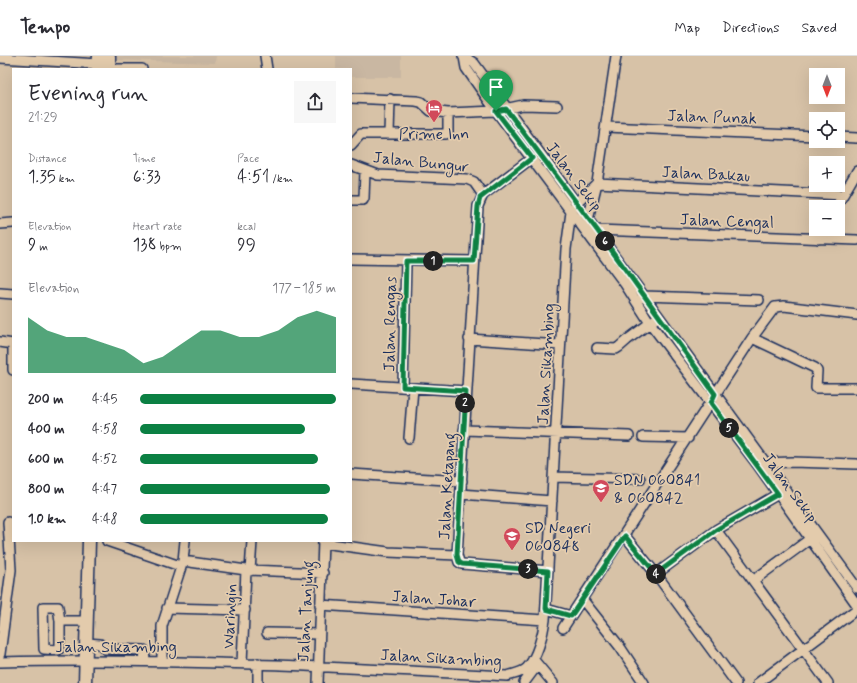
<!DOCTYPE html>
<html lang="en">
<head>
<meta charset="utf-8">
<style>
  body { margin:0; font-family:Mynerve,sans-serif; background:#f7f7f7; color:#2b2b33; height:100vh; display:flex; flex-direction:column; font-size:15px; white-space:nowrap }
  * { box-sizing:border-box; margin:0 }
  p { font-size:13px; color:#7c7c81 }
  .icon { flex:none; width:22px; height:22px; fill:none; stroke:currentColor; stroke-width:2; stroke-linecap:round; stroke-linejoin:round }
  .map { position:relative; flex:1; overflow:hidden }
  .sheet { position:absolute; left:12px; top:12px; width:340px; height:474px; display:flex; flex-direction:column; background:#fff; border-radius:0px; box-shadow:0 4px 16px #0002 }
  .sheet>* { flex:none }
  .needle { width:26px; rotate:180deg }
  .fabs { position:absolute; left:809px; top:12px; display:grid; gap:8px }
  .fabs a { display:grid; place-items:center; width:36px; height:36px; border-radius:0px; background:#fff; box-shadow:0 4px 16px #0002; font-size:20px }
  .pin { position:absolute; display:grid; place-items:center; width:34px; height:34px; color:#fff; margin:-41px -17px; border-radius:50% 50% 50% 0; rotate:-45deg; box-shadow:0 0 4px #0007 }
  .pin .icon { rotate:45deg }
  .km { position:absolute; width:20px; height:20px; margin:-10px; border-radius:50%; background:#222; color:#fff; font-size:11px; line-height:20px; text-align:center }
  .round { display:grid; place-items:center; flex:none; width:42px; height:42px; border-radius:0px; background:#f7f7f7 }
  .headline { display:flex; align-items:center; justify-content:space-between; height:68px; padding:0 16px }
  h1 { font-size:22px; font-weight:600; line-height:30px }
  .figures { display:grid; grid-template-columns:repeat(3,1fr); gap:6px; height:68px; padding:4px 16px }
  .figures div { display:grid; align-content:center }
  .figures b { font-size:17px; font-weight:600 }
  .figures small { font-size:11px; font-weight:400 }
  .figures p { font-size:11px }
  .chart { height:112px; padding:8px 16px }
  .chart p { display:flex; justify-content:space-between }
  .chart svg { width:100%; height:72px; margin-top:4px; fill:#0b8043; opacity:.7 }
  ul { padding:0 16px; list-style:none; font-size:13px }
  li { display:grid; grid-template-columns:64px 48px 1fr; align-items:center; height:30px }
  li i { height:10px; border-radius:5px; background:#0b8043 }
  header { display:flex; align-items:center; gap:24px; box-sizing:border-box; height:56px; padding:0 20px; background:#fff; border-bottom:1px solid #e1e1e2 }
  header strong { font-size:19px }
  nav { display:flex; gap:22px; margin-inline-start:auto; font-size:14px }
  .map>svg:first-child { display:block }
</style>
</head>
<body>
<header>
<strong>Tempo</strong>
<nav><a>Map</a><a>Directions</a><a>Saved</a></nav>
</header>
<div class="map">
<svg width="857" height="627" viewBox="0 0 857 627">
  <rect width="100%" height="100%" fill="#d7c2a7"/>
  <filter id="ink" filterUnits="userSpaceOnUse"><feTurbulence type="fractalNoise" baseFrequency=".025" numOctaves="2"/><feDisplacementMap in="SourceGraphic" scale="8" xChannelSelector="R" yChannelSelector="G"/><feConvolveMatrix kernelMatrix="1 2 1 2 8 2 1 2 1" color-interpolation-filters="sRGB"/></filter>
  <g filter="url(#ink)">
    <!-- built -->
    <path fill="#c9b7a2" d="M117,0H216L215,7L117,4Z
      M336,0H401V21H351V13H336Z"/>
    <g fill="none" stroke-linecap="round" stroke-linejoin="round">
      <defs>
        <path id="minor" d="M265,0L267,13
          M463,0L474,7L857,532
          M464,1L466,12L496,55L625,228L650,267L757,408L857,549
          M0,2L99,8
          M109,13H142
          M351,42L416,45L421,46L431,55L448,57L496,55L523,49L557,50
          M606,71L816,80
          M389,78L390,43
          M838,81L857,82
          M351,89L361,78H446L448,76V57
          M351,109L378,119L467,123L474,126L483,139
          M351,144H363L364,142L365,115
          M836,151L857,115
          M0,168L13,167
          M587,168L597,127L616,0
          M597,174L857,184
          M818,183L823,173
          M351,203L474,205
          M0,237L13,238
          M641,242L644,240L759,244
          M752,282L815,312L817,315L816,332H857
          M469,283L560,289
          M0,286L13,288
          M13,288V314
          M597,292L616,293L619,291L627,284L654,264
          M351,328L466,335
          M403,331L406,205
          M464,374L629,380
          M643,381L688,382
          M409,382L413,332
          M763,407L792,406L857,408
          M351,418L462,425
          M553,421L640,423
          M461,438L552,445
          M716,474L828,627
          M625,480L656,518L736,627
          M107,485L180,510
          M323,487L388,496L457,499L459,506L462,508L548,515
          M457,499L478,150L483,139L532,102
          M183,505L246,514L323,517
          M250,515L252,485
          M656,518L716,474L778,438
          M758,521L810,483
          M582,543L620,591L644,627
          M320,549L545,564
          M167,552L245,554
          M546,553L571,560
          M60,565L58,551H43L44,593L58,594L60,592V565H87
          M563,572L752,282L775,251L784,250L857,259
          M267,577L319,578
          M86,587L100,588L105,593L144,594L145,604
          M0,598L11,514L8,466
          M533,603L553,627
          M162,604V570L183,505L185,485
          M0,606C169,602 338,611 507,620C513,618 522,617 527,612C537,602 543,578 545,564L566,193L571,156L576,147L597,127L843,139
          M242,607L246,514
          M258,607V627
          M318,627L323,485
          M524,627L536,611
          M758,627L857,553"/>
        <path id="major" d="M98,13L99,0
          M109,13V0
          M85,627L89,485"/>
      </defs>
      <!-- minor casing -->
      <use href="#minor" stroke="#1b2f5e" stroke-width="12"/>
      <!-- major casing -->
      <use href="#major" stroke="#1b2f5e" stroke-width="15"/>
      <!-- minor -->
      <use href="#minor" stroke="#e3cbac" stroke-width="9"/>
      <!-- major -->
      <use href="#major" stroke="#e3cbac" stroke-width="12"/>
    </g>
  </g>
  <g fill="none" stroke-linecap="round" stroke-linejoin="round" filter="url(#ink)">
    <defs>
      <path id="route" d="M506,53L597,174L715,338L711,347L778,438L716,474L656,518L625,480L571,560L546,553L548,515L462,508L459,506L457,499L466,335L403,331L406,205H474L478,150L480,142L532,102L496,55Z"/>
    </defs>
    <!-- route casing -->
    <use href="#route" stroke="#fff" stroke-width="8"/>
    <!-- route -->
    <use href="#route" stroke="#0b8043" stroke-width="5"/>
  </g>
  <!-- icons -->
  <defs>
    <symbol id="hotel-pin" viewBox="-11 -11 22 30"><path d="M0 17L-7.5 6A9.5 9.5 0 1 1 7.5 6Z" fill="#d1495b" stroke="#e3cbac"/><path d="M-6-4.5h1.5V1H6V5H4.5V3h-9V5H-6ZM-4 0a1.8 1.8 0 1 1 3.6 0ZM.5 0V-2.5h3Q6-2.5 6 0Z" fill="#fff"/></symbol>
    <symbol id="school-pin" viewBox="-11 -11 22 30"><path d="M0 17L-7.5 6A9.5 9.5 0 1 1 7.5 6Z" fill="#d1495b" stroke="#e3cbac"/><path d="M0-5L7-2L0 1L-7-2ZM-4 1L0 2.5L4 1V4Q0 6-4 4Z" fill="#fff"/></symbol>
  </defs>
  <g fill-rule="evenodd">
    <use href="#hotel-pin" x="424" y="42" width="20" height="27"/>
    <use href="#school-pin" x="591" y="422" width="20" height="27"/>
    <use href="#school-pin" x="502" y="470" width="20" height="27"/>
  </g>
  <g text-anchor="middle" stroke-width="3.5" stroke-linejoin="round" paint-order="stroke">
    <!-- street labels -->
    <g font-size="16" fill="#1b2f5e" stroke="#e3cbac">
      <text transform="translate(712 60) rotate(2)" y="6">Jalan Punak</text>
      <text transform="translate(421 105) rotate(6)" y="6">Jalan Bungur</text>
      <text transform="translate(706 117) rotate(3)" y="6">Jalan Bakau</text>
      <text transform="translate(575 120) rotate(53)" y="6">Jalan Sekip</text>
      <text transform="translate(727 164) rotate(2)" y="6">Jalan Cengal</text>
      <text transform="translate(389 268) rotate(-89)" y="6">Jalan Rengas</text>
      <text transform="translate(545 308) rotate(-87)" y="6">Jalan Sikambing</text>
      <text transform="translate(446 430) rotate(-87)" y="6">Jalan Ketapang</text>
      <text transform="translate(791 431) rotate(54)" y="6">Jalan Sekip</text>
      <text transform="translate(434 542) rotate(4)" y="6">Jalan Johar</text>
      <text transform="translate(305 555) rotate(-87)" y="6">Jalan Tanjung</text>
      <text transform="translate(229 560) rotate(-87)" y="6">Waringin</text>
      <text x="116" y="596">Jalan Sikambing</text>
      <text transform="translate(441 601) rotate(3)" y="6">Jalan Sikambing</text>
    </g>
    <!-- poi labels -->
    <g font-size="16" fill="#1b2f5e" stroke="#e3cbac" text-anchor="start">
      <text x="434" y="83" text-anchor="middle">Prime Inn</text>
      <text x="614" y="429">SDN 060841<tspan x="614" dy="18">&amp; 060842</tspan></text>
      <text x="525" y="477">SD Negeri<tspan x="525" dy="18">060848</tspan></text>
    </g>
  </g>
</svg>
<div class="fabs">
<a><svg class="needle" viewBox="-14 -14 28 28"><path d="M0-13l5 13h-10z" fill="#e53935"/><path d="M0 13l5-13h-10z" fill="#7c7c81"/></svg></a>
<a><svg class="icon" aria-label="locate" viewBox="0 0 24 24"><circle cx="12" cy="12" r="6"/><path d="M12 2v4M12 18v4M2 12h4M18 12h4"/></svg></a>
<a>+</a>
<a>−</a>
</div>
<div class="pin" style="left:496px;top:55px;background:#1e9e55"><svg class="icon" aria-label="arrive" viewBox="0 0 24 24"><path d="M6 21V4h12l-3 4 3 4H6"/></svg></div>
<b class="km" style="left:433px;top:205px">1</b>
<b class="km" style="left:465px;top:347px">2</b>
<b class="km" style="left:528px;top:513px">3</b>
<b class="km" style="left:656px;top:518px">4</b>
<b class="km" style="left:729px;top:372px">5</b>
<b class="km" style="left:605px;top:185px">6</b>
<section class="sheet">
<div class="headline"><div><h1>Evening run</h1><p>21:29</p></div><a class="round"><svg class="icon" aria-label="share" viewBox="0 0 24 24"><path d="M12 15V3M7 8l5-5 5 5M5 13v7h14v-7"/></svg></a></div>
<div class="figures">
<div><p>Distance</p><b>1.35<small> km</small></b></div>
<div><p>Time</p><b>6:33</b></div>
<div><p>Pace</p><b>4:51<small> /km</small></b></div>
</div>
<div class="figures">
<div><p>Elevation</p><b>9<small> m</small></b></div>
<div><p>Heart rate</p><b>138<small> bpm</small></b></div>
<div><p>kcal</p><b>99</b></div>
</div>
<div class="chart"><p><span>Elevation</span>177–185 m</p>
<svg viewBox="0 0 160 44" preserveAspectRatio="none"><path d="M0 44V10L10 18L20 22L30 22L40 26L50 30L60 38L70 34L80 26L90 18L100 18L110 22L120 22L130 18L140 10L150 6L160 10V44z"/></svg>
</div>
<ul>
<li><b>200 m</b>4:45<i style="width:100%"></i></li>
<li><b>400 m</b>4:58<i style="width:84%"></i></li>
<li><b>600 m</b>4:52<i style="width:91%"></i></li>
<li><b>800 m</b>4:47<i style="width:97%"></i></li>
<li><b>1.0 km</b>4:48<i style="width:96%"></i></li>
</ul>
</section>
</div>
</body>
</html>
